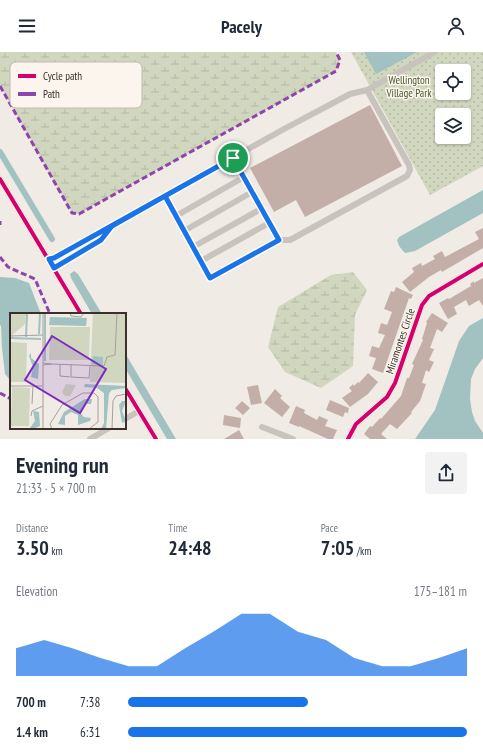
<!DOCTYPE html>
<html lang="en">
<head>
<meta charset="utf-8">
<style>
  body { margin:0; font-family:"PT Sans Narrow",sans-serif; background:#f2f2f3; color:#1f2937; height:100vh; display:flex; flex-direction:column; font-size:15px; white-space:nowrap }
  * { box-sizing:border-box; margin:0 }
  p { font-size:13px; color:#747a83 }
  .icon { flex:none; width:22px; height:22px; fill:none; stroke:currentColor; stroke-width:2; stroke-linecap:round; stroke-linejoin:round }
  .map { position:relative; height:387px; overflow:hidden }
  .drawer { display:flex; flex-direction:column; background:#fff; flex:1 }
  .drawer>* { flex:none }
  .fabs { position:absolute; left:435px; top:12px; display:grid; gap:8px }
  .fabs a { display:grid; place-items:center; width:36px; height:36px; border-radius:4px; background:#fff; box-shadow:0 1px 3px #0004; font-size:20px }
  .pin { position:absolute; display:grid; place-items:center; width:34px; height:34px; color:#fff; margin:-17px; border:2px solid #fff; border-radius:50%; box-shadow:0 1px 4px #0007 }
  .round { display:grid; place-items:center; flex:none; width:42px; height:42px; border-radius:4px; background:#f2f2f3 }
  .head { display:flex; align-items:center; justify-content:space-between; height:68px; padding:0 16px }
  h1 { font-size:22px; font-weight:800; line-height:30px }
  .figures { display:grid; grid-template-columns:repeat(3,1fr); gap:6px; height:68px; padding:4px 16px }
  .figures div { display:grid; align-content:center }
  .figures b { font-size:20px; font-weight:800 }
  .figures small { font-size:11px; font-weight:400 }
  .figures p { font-size:11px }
  .chart { height:112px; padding:8px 16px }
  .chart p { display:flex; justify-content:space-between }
  .chart svg { width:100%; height:72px; margin-top:4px; fill:#1a73e8; opacity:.7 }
  ul { padding:0 16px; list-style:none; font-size:13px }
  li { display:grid; grid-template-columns:64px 48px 1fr; align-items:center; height:30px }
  li i { height:10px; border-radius:5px; background:#1a73e8 }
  header { display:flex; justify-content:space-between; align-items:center; height:52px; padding:0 16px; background:#fff; font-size:18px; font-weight:800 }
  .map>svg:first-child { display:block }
</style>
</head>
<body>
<header><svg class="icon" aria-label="menu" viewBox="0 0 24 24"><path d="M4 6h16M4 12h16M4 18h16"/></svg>Pacely<svg class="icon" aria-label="person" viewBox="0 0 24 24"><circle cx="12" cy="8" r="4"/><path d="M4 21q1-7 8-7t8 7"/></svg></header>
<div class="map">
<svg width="483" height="387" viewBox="0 0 483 387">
  <defs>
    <pattern id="wetland-marsh" width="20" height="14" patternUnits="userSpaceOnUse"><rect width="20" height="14" fill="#d1d6bf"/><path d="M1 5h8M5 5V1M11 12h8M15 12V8" fill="none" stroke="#b4b8a4"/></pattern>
    <pattern id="park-dots" width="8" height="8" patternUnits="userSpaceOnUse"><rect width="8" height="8" fill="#d1d6bf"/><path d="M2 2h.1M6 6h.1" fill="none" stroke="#b4b8a4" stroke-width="1.8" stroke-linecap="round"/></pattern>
  </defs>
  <rect width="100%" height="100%" fill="#f0ebe5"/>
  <!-- wetland -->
  <path fill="url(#wetland-marsh)" d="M0,0H336L340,8L336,19L79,162L72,161L0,34Z
    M353,220L367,238L355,263L353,314L321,336L285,320L268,295L278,255L331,223Z"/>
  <!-- park -->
  <path fill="url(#park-dots)" fill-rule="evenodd" d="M351,0H483V114L430,143ZM442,19H464V41H442ZM442,63H464V85H442Z"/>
  <!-- water -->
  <path fill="#a1c2c1" d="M364,0H417L376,22Z
    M483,138V161L415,199L405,201C401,197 398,193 397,188L399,185Z
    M74,219L78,222L102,262H92L71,226L70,222Z
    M0,225L15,226L29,231L41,262H11V329L5,322L2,296L1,274L0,273Z
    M483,266V306L475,317L471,327L470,347L472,360L475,369L483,381V387H415L435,358L459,289L469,274Z
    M125,301L176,387H167L125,316Z"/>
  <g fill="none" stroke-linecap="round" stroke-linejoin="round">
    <!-- canal -->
    <path stroke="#a1c2c1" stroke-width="6" d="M0,100L52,187"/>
  </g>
  <!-- building -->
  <path fill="#c3afa7" d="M370,53L402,114L305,165L296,148L274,160L250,116Z
    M483,176V196L442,220L441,218L429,225L410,240L402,230L414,220L412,216L421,211L422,214L435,207L433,204L442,199L445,205L479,187L475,180Z
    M483,226V254L479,248L469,254L466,248L454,255L457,262L448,267L439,251L448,246L449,247L471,234L470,232L474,229V231Z
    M396,235L413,243L411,247L409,246L383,321L372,317L376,306L369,304L372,294L379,296L385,283L378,281L381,271L387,273L392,260L384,257L391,239L394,240Z
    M432,261L448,271L442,280L437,277L430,296L434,297L429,308L434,310L429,320L426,318L422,331L426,332L420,349L411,360L412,361L397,377L390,372L381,382L387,387H370L364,382L370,374L372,375L380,366L381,367L401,344L407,326H409L414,313L412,312L423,288L422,287L427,271L426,270Z
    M368,321L378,330L368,342L350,355L342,346L352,339L349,336L353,332L354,334L358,330L359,331Z
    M258,333L262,351L251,353L247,335Z
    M275,337L282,344L280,346L290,355L282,365L264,351Z
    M330,348L349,356L348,361L345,360L343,365L326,358Z
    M242,349L250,356L243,363L235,356Z
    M296,354L305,358L304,361L317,368L319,364L328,368L325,374L337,378L333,387H328L299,374V375L289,371Z
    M224,363L241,366L240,376L223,373Z
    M239,378L244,387H224Z"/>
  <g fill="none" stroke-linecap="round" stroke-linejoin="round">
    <!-- minor -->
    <path stroke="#c9c3be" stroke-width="6" d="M233,106L279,188H290L407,124L410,118L409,113L367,38
      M0,127L81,262
      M165,144L210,225L279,188
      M176,164L244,125
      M112,173L284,77L350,42L367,38L435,0
      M184,179L252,140
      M193,195L261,157
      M49,207L54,206L112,173L101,188L54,216
      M201,209L269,171
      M125,336L156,387
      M125,367L139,359
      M262,375L293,387
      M90,387L109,376
      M348,387L356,372L387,345L395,331L422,253L429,244L483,212"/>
    <!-- quiet -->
    <path stroke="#8e44ad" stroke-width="3" stroke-dasharray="6 3" stroke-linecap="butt" d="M0,34L72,161L79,162L336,19L340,8L336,0
      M0,169V173
      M0,205L8,215L35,227L50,262
      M0,341L11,347"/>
    <defs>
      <path id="cycleway" d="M0,127L81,262
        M125,336L156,387
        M348,387L356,372L387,345L395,331L422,253L429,244L483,212"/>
    </defs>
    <!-- cycleway casing -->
    <use href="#cycleway" stroke="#fbf5ee" stroke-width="6"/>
    <!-- cycleway -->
    <use href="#cycleway" stroke="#d6006c" stroke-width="4"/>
  </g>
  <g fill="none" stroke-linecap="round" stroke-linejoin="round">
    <defs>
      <path id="route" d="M233,106L54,206L49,207L54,216L101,188L112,174L165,144L210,226L279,188L233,106"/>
    </defs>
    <!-- route casing -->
    <use href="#route" stroke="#fff" stroke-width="8"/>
    <!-- route -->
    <use href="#route" stroke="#1a73e8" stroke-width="5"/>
  </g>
  <g text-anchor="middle" stroke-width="3" stroke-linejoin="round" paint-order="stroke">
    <!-- park labels -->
    <g font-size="11" fill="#4a5a2e" stroke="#fbf5ee">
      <text x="409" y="32">Wellington<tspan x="409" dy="13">Village Park</tspan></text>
    </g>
    <!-- street labels -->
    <g font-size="11" fill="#3b302b" stroke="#fbf5ee">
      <text transform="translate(400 289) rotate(-71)" y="4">Miramontes Circle</text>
    </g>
  </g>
  <!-- overview -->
  <g transform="translate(10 261)">
    <rect width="116" height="116" fill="#f0ebe5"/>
    <path d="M0,0H16L15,11L1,23ZM0,29L17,30L16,69H0ZM2,74L20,75L19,113H1Z" fill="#d1d6bf"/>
    <path d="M40,14H80L79,47H39ZM56,71L66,72L60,83H55L52,79Z" fill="#d1d6bf"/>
    <path d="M83,0H116V70L80,69Z" fill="#d1d6bf"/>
    <path d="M40,4L77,5L76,13L39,12ZM21,40V45L29,51L28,66L21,64L23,54L19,43ZM83,43L93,44V52L82,51ZM75,71L116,73V75L102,77L99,80L96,116H91L94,110V80L87,75L74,74ZM75,86H82L81,91H74L70,100L74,104L81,105L80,108L68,112V102L61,99L55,103V112L48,111L54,99ZM112,88H116L112,98L116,108L112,110L109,92ZM23,98L29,99L30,113L23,116H0L20,115L25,108Z" fill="#a1c2c1"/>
    <path fill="none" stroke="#a1c2c1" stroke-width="2" d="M29,21L30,0M16,24L17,0M0,25L31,26M35,48V0"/>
    <path fill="none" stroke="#a8a09b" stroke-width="1" d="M33,0V116M60,0L61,3L71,4L74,0M0,23L33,22M42,51L94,53L97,44L105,42L107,0M50,51V63L60,64M61,51V64L79,65L80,53M33,52L42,51L33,50M0,73H33M22,91L23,73M21,103L22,98L33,93M42,116L40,111L52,92L73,80H84L88,84V109L79,116M102,116L103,88L106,83L116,81"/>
    <path fill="#7b2cbf" fill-opacity="0.15" stroke="#7b2cbf" stroke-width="2" d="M42,23L96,56L70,100L15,67Z"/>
    <rect width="116" height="116" fill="none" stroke="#3b302b" stroke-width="2"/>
  </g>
  <!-- legend -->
  <rect x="10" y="10" width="132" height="46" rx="6" fill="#fbf5ee" stroke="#c1bab4" stroke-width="1"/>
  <rect x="18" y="22" width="18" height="4" fill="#d6006c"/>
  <rect x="18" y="40" width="18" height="4" fill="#8e44ad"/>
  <g font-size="11" fill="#3b302b">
    <text x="43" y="28">Cycle path</text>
    <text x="43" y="46">Path</text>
  </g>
</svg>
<div class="fabs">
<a><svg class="icon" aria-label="locate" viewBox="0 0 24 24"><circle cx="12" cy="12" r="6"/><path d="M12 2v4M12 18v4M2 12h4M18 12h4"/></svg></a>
<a><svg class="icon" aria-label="layers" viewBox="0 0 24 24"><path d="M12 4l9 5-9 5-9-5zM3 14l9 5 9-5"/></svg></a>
</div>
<div class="pin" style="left:233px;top:106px;background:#1e9e55"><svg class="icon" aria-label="arrive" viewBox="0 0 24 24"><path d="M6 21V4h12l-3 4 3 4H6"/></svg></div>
</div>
<section class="drawer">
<div class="head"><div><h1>Evening run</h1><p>21:33 · 5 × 700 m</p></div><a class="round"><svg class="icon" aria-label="share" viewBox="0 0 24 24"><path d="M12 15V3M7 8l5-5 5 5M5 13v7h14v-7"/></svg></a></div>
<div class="figures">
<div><p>Distance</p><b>3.50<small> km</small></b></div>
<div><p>Time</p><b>24:48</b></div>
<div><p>Pace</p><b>7:05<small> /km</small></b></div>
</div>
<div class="chart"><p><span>Elevation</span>175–181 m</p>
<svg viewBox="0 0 160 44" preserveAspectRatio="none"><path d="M0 44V27L10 22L20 27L30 33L40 38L50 38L60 27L70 17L80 6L90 6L100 17L110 22L120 33L130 38L140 38L150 33L160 27V44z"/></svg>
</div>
<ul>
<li><b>700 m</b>7:38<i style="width:53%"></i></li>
<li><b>1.4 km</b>6:31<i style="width:100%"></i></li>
</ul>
</section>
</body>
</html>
